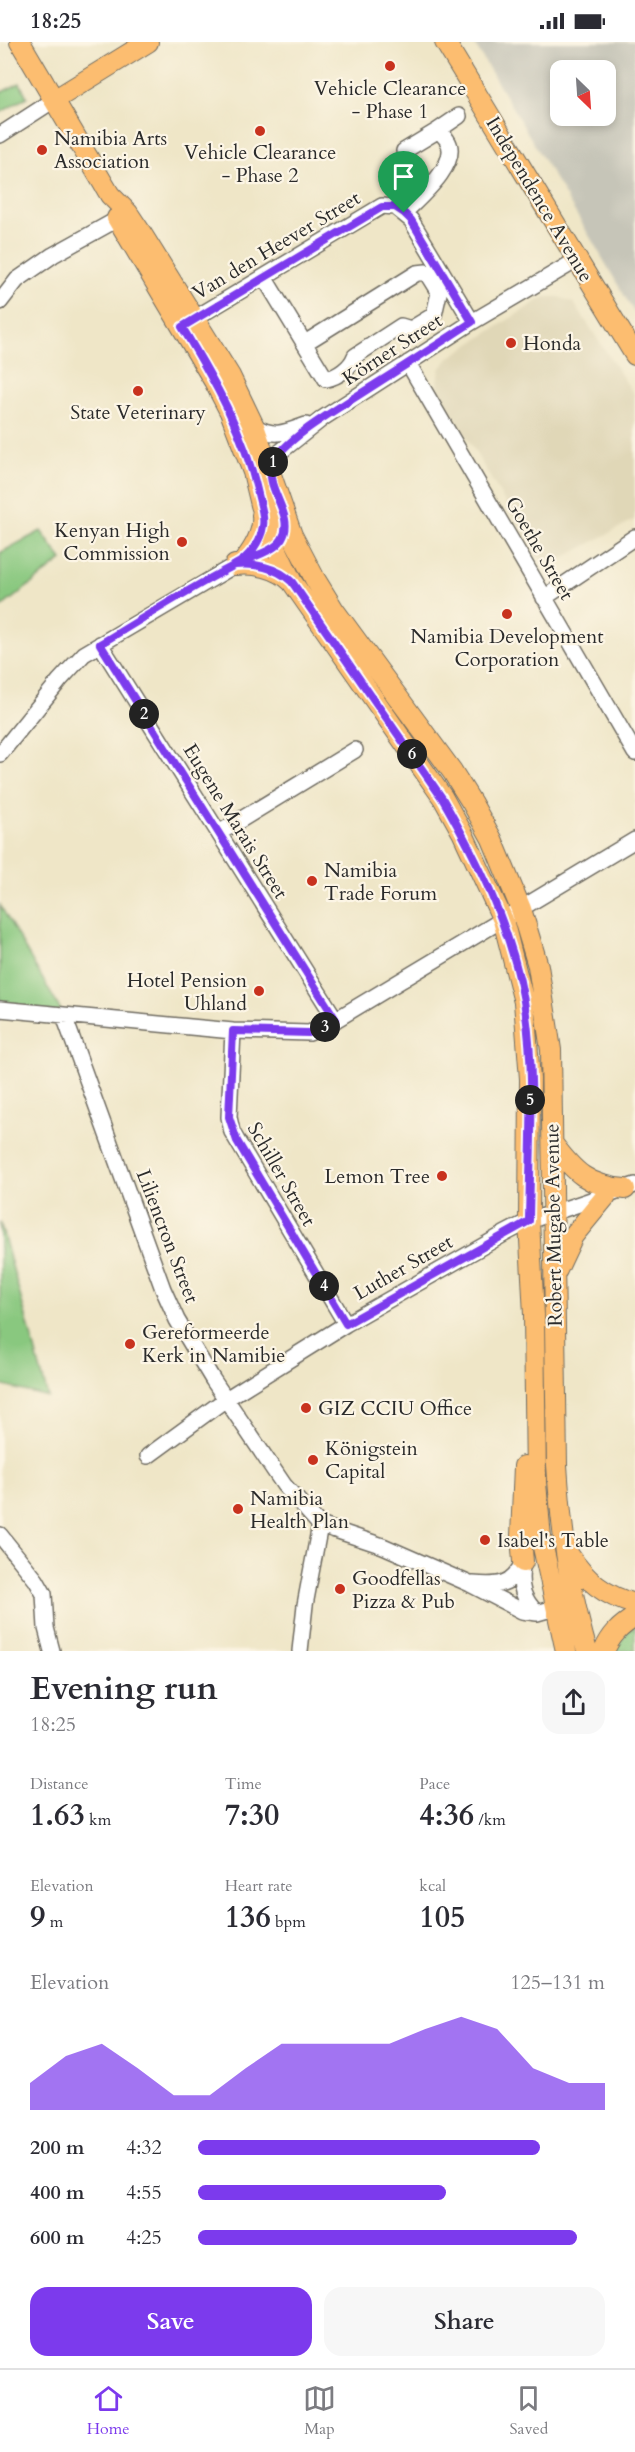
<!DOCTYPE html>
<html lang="en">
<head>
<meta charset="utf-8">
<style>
  body { margin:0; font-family:Cardo,serif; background:#f7f7f7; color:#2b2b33; height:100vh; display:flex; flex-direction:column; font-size:22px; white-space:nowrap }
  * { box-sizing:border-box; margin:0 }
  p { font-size:20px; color:#7c7c81 }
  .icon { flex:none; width:33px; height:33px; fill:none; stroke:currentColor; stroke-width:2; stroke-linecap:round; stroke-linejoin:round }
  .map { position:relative; height:1609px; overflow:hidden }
  .details { display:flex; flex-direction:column; background:#fff; flex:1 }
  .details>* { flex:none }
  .needle { width:39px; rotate:155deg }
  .fabs { position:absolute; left:550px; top:18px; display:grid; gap:12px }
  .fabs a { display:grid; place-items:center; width:66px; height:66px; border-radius:12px; background:#fff; box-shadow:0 3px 9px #0003; font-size:30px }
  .pin { position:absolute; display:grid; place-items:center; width:51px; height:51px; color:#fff; margin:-62px -26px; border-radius:50% 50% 50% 0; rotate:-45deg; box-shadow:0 0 6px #0007 }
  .pin .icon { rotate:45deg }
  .km { position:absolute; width:30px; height:30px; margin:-15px; border-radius:50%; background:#222; color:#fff; font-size:16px; line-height:30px; text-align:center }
  .round { display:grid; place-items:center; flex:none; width:63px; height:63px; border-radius:18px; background:#f7f7f7 }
  .headline { display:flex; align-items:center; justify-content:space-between; height:102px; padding:0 30px }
  h1 { font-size:33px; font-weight:600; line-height:45px }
  .metrics { display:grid; grid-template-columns:repeat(3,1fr); gap:9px; height:102px; padding:6px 30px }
  .metrics div { display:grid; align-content:center }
  .metrics b { font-size:30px; font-weight:600 }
  .metrics small { font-size:16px; font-weight:400 }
  .metrics p { font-size:16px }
  .chart { height:168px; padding:12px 30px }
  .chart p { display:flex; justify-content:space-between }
  .chart svg { width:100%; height:108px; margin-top:6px; fill:#7c3aed; opacity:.7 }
  .primary-button { display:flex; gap:12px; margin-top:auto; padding:12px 30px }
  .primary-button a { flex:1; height:69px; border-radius:18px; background:#7c3aed; color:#fff; font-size:24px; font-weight:600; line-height:69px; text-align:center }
  .primary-button a+a { background:#f7f7f7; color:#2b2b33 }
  ul { padding:0 30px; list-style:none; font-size:20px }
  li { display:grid; grid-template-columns:96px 72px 1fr; align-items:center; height:45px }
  li i { height:15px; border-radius:8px; background:#7c3aed }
  .status { display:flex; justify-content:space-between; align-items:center; height:42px; padding:0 30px; background:#fff; direction:ltr }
  .status svg { height:16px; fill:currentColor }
  .dock { display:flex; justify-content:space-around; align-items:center; height:84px; border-top:2px solid #e1e1e2; background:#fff; font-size:16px; color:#7c7c81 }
  .dock a { display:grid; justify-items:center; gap:3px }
  .dock .selected { color:#7c3aed }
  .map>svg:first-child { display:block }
</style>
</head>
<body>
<div class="status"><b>18:25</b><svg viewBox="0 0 49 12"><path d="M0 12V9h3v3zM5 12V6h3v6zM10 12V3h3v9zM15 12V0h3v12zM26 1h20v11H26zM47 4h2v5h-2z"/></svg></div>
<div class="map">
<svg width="635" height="1609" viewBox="0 0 635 1609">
  <rect width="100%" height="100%" fill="#fcf5e5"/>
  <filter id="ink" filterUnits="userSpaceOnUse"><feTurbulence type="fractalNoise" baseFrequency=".0167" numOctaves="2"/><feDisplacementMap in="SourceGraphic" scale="12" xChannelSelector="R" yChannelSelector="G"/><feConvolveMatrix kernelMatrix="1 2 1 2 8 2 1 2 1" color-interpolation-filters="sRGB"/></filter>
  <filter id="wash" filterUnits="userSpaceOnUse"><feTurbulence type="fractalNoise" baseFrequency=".008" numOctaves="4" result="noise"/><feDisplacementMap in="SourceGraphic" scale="24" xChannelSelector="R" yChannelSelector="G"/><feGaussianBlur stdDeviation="1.35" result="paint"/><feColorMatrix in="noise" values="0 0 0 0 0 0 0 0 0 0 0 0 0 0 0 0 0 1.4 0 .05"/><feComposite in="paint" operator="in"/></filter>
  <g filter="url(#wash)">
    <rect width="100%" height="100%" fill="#efe6c7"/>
    <!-- built -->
    <path fill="#e0d7b7" d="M544,255H559L574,261L635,354V477L556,520L544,519L537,514L439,349L438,340L440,327L450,315Z"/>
    <!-- industrial -->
    <path fill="#c6c5b8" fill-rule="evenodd" d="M473,0H635V272L593,200ZM561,28H606V74H561Z"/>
    <!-- green -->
    <path fill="#89c87f" stroke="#5a7a55" stroke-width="1.5" d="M20,41L27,55L0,71V51Z
      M41,489L62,518L0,566V511Z
      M0,863L64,974L0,967Z
      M0,1180L48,1355L0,1343Z
      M635,1584V1609H614L628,1588Z"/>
  </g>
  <g filter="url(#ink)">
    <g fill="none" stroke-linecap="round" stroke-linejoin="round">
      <defs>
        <path id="minor" d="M437,89L459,74
          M0,93L54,58
          M404,109L437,89C442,91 444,93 447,98C462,120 419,156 404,171
          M264,235L326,337C338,335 351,325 355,314L401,284L411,287L434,273L439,251L426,230L417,231L305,301
          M0,260L17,238L53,213L125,173
          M187,281L382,164L395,165L411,178L472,280
          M408,321L635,711
          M254,384C275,396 284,391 306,383
          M269,432L273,419L280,410L323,376L472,280L577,218
          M544,556L635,495
          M100,602L336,978
          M0,712L60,638L84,612L235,523L275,504L282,497
          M219,791L355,708
          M0,967L233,989L309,991L322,986L635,798
          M64,974L163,1247L177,1278L213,1338L284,1443L320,1483L383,1504L470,1542L522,1569L537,1571L565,1563
          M233,989L229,1075L232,1090L346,1282
          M148,1414L226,1357L346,1282L504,1192L529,1179L635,1143
          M0,1493L36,1538L44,1552L46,1586L52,1609
          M522,1525C519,1545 523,1557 537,1571
          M473,1542C498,1544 512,1544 523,1520
          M300,1609L305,1563L320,1483"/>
        <path id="major" d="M20,0L110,153L128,171L140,189L230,334L254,384L292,493L315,537L334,568L452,729L472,761L492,797L521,867L538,924L551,1008L557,1423C561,1486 569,1548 587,1609
          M445,0L635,313
          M54,58L148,0
          M117,176L214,339L230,370L253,430L261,463L275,504L292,540L443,756L463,792L503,878L524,960L530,1037L529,1179L534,1273L536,1441L541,1496L566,1609
          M244,519C255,505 264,490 262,473
          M235,523C254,521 277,525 292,540
          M553,1102C574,1130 588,1144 625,1147
          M557,1228L573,1194L606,1154
          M569,1513C586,1539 605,1554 635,1562
          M523,1520L521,1494L524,1424
          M604,1609C611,1593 620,1584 635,1575"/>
      </defs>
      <!-- minor casing -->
      <use href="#minor" stroke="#706c62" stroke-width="18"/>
      <!-- major casing -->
      <use href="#major" stroke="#706c62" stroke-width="22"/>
      <!-- minor -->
      <use href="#minor" stroke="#fff" stroke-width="15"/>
      <!-- major -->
      <use href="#major" stroke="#fcbd6f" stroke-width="20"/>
    </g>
  </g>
  <g fill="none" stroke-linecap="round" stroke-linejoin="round" filter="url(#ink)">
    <defs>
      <path id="route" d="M404,171L411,178L472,280C434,305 395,330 357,354C334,369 287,396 274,419C260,444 297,472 282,497C275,509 254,514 243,519C194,543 147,574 100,602L336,978L309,991L233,989L229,1075L237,1099L346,1282L529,1179C530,1106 536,1031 524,959C511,886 479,820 442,756L292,540C277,525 254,521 235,523C248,517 261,499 263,484C265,474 260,461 258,452C244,390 214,338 182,285L382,165H395L404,171"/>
    </defs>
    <!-- route casing -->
    <use href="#route" stroke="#fff" stroke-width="12"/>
    <!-- route -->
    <use href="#route" stroke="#7c3aed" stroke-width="8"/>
  </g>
  <!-- markers -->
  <g fill="#c8321e" stroke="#fcf5e5" stroke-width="2">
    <circle cx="390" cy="24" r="6"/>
    <circle cx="260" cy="89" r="6"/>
    <circle cx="42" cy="108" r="6"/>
    <circle cx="511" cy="301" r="6"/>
    <circle cx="138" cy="349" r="6"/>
    <circle cx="182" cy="500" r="6"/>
    <circle cx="507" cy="572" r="6"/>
    <circle cx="312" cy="839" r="6"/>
    <circle cx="259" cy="949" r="6"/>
    <circle cx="442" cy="1134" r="6"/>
    <circle cx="130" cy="1302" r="6"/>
    <circle cx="306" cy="1366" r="6"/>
    <circle cx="313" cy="1418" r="6"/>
    <circle cx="238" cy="1467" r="6"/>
    <circle cx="485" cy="1498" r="6"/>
    <circle cx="340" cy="1547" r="6"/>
  </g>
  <g text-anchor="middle" stroke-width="4.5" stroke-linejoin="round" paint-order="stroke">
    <!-- poi labels -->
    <g font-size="20" fill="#2b2b2b" stroke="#fcf5e5" text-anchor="start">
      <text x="390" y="53" text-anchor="middle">Vehicle Clearance<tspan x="390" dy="23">- Phase 1</tspan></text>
      <text x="54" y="103">Namibia Arts<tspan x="54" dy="23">Association</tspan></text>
      <text x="260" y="117" text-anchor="middle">Vehicle Clearance<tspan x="260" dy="23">- Phase 2</tspan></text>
      <text x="523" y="308">Honda</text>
      <text x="138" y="377" text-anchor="middle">State Veterinary</text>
      <text x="170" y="495" text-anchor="end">Kenyan High<tspan x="170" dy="23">Commission</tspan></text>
      <text x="507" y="601" text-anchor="middle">Namibia Development<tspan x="507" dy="23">Corporation</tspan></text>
      <text x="324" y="835">Namibia<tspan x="324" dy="23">Trade Forum</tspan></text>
      <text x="247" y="945" text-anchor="end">Hotel Pension<tspan x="247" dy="23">Uhland</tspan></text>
      <text x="430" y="1141" text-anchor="end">Lemon Tree</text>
      <text x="142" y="1297">Gereformeerde<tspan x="142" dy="23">Kerk in Namibie</tspan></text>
      <text x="318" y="1373">GIZ CCIU Office</text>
      <text x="325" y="1413">Königstein<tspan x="325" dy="23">Capital</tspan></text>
      <text x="250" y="1463">Namibia<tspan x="250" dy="23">Health Plan</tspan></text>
      <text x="497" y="1505">Isabel's Table</text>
      <text x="352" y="1543">Goodfellas<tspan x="352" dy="23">Pizza &amp; Pub</tspan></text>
    </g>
    <!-- street labels -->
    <g font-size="20" fill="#2b2b2b" stroke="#fcf5e5">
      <text transform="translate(540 157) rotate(59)" y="7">Independence Avenue</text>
      <text transform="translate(276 203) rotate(-31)" y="7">Van den Heever Street</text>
      <text transform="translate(392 307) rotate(-33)" y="7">Körner Street</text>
      <text transform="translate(540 506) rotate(60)" y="7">Goethe Street</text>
      <text transform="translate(236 779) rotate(58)" y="7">Eugene Marais Street</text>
      <text transform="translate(282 1132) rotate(60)" y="7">Schiller Street</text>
      <text transform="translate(553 1183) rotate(-91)" y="7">Robert Mugabe Avenue</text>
      <text transform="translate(168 1194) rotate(69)" y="7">Liliencron Street</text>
      <text transform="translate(403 1225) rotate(-30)" y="7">Luther Street</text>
    </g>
  </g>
</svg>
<div class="fabs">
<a><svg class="needle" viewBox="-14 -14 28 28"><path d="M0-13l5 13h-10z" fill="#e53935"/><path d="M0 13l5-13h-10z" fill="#7c7c81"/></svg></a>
</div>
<div class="pin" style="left:404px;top:171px;background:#1e9e55"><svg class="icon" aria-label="arrive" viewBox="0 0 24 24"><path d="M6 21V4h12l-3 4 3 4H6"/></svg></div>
<b class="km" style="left:273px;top:420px">1</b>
<b class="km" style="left:144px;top:672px">2</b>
<b class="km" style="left:325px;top:985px">3</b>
<b class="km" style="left:324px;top:1244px">4</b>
<b class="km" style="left:530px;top:1058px">5</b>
<b class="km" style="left:412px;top:712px">6</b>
</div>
<section class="details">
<div class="headline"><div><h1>Evening run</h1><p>18:25</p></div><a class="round"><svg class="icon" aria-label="share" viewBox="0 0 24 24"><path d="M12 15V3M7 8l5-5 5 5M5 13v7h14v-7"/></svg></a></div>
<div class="metrics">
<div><p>Distance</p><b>1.63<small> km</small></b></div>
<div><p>Time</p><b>7:30</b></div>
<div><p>Pace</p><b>4:36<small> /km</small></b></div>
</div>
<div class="metrics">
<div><p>Elevation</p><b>9<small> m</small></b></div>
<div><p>Heart rate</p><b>136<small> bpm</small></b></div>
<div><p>kcal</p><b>105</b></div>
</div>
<div class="chart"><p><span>Elevation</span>125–131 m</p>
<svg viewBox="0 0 160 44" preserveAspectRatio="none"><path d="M0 44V33L10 22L20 17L30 27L40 38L50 38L60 27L70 17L80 17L90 17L100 17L110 11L120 6L130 11L140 27L150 33L160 33V44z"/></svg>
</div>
<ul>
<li><b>200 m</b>4:32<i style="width:84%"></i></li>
<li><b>400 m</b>4:55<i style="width:61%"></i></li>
<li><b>600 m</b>4:25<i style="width:93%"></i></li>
</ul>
<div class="primary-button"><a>Save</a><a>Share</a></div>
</section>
<nav class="dock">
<a class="selected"><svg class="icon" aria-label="home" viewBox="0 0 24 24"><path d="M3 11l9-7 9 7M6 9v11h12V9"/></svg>Home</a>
<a><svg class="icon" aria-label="map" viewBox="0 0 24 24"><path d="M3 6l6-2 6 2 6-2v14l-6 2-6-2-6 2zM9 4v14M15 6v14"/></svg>Map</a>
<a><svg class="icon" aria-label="saved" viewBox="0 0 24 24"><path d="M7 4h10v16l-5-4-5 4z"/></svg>Saved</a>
</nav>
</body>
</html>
